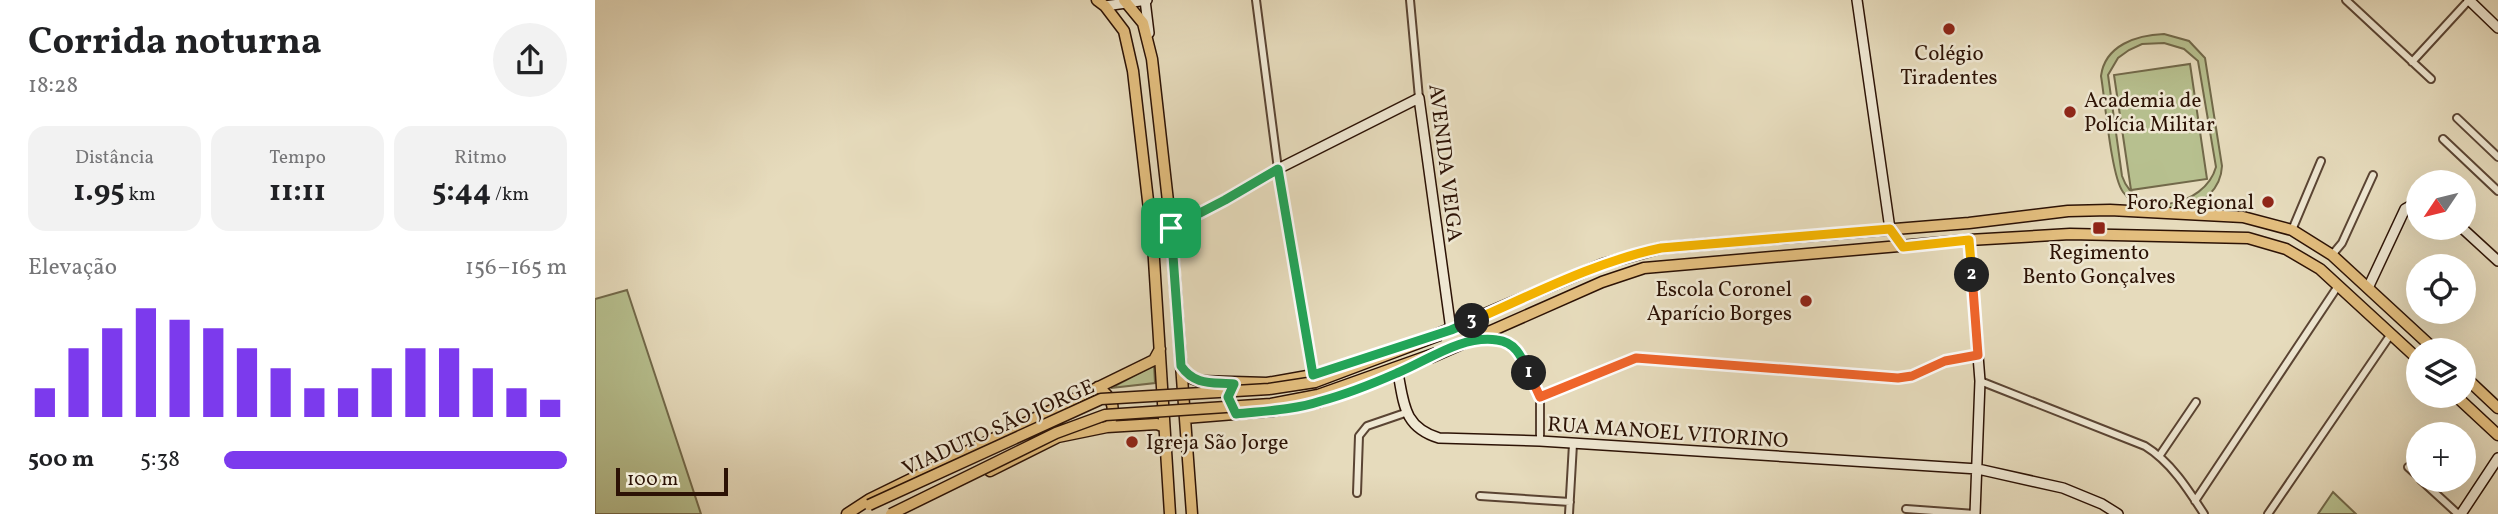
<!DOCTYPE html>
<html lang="pt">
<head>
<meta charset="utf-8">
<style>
  body { margin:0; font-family:Vollkorn,serif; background:#f2f2f2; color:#202124; height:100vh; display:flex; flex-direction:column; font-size:26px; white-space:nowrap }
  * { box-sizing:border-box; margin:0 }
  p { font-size:23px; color:#757577 }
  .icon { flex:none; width:38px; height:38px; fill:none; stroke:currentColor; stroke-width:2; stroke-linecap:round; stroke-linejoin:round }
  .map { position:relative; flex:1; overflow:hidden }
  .details { display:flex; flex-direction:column; background:#fff; width:595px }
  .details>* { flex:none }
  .needle { width:46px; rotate:235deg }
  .fabs { position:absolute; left:1811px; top:170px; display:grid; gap:14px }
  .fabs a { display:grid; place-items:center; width:70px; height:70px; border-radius:50%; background:#fff; box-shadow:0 7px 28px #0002; font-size:35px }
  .scale { position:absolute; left:21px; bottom:18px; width:112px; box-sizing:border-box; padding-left:7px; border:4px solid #2c1205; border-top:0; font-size:19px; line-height:24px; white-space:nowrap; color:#2c1205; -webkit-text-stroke:5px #efe8d3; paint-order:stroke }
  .pin { position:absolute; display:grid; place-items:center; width:60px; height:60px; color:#fff; margin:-30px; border-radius:14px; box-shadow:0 4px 10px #0006 }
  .km { position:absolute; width:35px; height:35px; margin:-18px; border-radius:50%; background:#222; color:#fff; font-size:19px; line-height:35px; text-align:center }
  .round { display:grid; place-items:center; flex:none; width:74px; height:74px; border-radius:37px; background:#f2f2f2 }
  .summary { display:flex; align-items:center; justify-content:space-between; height:119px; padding:0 28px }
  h1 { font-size:38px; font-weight:700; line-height:52px }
  .stats { display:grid; grid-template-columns:repeat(3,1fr); gap:10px; height:119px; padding:7px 28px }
  .stats div { display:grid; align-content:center; border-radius:18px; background:#f2f2f2; text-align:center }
  .stats b { font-size:30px; font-weight:700 }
  .stats small { font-size:19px; font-weight:400 }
  .stats p { font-size:19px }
  .chart { height:196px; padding:14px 28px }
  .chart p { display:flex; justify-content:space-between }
  .chart svg { width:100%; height:126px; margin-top:7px; stroke:#7c3aed; stroke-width:6 }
  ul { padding:0 28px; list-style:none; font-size:23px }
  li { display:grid; grid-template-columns:112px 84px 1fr; align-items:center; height:52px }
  li i { height:18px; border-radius:9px; background:#7c3aed }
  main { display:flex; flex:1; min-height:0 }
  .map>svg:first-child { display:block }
</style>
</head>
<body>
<main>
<section class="details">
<div class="summary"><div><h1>Corrida noturna</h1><p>18:28</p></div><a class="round"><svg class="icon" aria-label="share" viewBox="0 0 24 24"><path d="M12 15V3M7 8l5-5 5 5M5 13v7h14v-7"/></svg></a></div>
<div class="stats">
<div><p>Distância</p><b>1.95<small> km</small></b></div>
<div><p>Tempo</p><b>11:11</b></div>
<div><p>Ritmo</p><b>5:44<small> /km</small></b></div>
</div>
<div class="chart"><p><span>Elevação</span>156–165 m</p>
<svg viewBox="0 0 160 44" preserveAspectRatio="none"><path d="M5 44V34M15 44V20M25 44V13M35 44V6M45 44V10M55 44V13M65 44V20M75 44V27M85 44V34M95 44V34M105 44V27M115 44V20M125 44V20M135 44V27M145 44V34M155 44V38"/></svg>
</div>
<ul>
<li><b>500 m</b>5:38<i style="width:100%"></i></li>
</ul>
</section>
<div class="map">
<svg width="1903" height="514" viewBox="0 0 1903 514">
  <rect width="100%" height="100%" fill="#e6dbbc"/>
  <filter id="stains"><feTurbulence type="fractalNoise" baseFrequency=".00286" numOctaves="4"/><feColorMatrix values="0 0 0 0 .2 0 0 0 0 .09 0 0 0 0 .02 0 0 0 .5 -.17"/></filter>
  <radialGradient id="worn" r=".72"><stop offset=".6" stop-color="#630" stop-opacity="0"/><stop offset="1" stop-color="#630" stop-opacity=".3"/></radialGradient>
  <!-- green -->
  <path fill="#b7c08f" stroke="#72694a" stroke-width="2" fill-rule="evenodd" d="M1569,34L1594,41L1610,58L1627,166C1625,212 1554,228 1528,192C1516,176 1510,99 1506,76C1510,45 1542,35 1569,34ZM1569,43L1589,49L1603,61L1621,167C1610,207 1542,221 1527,176L1513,75L1523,58L1534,50L1547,44Z
    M1595,64L1612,179L1536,190L1519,75Z
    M32,290L106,514H0V299Z
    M559,365L560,383L516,388Z
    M1738,492L1761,514H1723Z"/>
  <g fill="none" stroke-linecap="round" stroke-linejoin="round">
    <defs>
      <path id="street" d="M661,0L683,169
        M815,0L824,98
        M1751,0L1836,79
        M1817,62L1874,0
        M1862,118L1903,157
        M1848,139L1903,191
        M1697,230L1726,161
        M1737,255L1747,243L1778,175
        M880,340H901L914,343L924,353L945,397V441
        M1385,381L1550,446C1576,462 1593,489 1609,514
        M945,397L1040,358L1303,378L1317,376L1350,361L1383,354
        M1565,455L1601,402
        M1813,467L1824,477
        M1826,480L1863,514
        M762,493L764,436L772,426L810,413
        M885,496L975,502
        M1600,501L1743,286
        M1311,509L1380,514
        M974,514L978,444
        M1673,514L1796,334"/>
      <path id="secondary" d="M550,0L554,33
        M1262,0L1295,229L1308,247
        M1874,0L1903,28
        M510,6L552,0
        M683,169L718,375
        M1867,228L1903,261
        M1374,240L1385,381L1380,514
        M558,244L567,233L630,200L683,169L824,98L856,330
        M1773,288L1810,209L1824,201
        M803,373C809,405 809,427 844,438L945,441L1383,469L1468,488L1507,504L1523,514
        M1866,514L1903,458"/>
      <path id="primary" d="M502,0L510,6L529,31L538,71L558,244L575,514
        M529,0L548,23L557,59L576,228L597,514
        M838,336L1008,264L1066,248L1374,223L1473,211L1515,210L1648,217L1697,230L1737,255L1840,350
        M837,357L1007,282L1049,268L1374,240L1475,234L1653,238L1691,249L1725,269L1824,360
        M586,366L593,377L604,381L672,383L718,375L781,355
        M1869,376L1903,408
        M503,387C515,396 521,405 516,420
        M1861,396L1903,435
        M590,418L677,411L724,402L823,363
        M395,471L463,437L512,427L562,424L569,427
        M252,514L275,499L559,360L565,349"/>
    </defs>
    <!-- street casing -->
    <use href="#street" stroke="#5a4433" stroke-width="10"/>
    <!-- secondary casing -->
    <use href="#secondary" stroke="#2c1205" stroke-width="12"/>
    <!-- primary casing -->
    <use href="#primary" stroke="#2c1205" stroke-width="13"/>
    <!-- street -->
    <use href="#street" stroke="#efe8d3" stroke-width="6"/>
    <!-- secondary -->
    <use href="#secondary" stroke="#efe8d3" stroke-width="9"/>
    <!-- primary -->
    <use href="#primary" stroke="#e3be7e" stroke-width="10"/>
    <defs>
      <path id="primary-bridge" d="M274,505L506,399L674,389L720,382L845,335
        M296,514L461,433L510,415L676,404L723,395L841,353"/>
    </defs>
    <!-- primary-bridge casing -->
    <use href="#primary-bridge" stroke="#2c1205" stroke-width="13" stroke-linecap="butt"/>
    <!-- primary-bridge -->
    <use href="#primary-bridge" stroke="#e3be7e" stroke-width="10"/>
  </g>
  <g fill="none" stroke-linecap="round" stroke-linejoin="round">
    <defs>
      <path id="split-1" d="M576,228L586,366C600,386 617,382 639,384L633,397L641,414C669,411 699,410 726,401C752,394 777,384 802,373C834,360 866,335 902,340C921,342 927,358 934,373"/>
      <path id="split-2" d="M934,373L945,397L1041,358L1303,378L1317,376L1350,361L1383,355L1377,275"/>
      <path id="split-3" d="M877,321C939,294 1000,262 1066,248L1295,229L1308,247L1374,240L1377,275"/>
      <path id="split-4" d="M576,228L630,200L683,169L718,375L856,330L877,321"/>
    </defs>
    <!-- split-1 casing -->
    <use href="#split-1" stroke="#fff" stroke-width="14"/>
    <!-- split-2 casing -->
    <use href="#split-2" stroke="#fff" stroke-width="14"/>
    <!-- split-3 casing -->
    <use href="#split-3" stroke="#fff" stroke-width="14"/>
    <!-- split-4 casing -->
    <use href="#split-4" stroke="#fff" stroke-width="14"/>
    <!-- split-1 -->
    <use href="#split-1" stroke="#22a559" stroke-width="9"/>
    <!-- split-2 -->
    <use href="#split-2" stroke="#f0652b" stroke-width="9"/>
    <!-- split-3 -->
    <use href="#split-3" stroke="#f5b400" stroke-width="9"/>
    <!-- split-4 -->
    <use href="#split-4" stroke="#22a559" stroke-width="9"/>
  </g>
  <!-- markers -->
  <g fill="#8f2418" stroke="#efe8d3" stroke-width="2.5">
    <circle cx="1354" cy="29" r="7"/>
    <circle cx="1475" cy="112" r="7"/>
    <circle cx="1673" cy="202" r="7"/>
    <rect x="1497" y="221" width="14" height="14" rx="3.5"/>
    <circle cx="1211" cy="301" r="7"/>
    <circle cx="537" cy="442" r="7"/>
  </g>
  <g text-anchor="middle" stroke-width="5" stroke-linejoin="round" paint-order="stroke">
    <!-- poi labels -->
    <g font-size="21" fill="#2c1205" stroke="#efe8d3">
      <text x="1354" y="60">Colégio<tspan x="1354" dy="24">Tiradentes</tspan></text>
      <text x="1489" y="107" text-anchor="start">Academia de<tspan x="1489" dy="24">Polícia Militar</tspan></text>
      <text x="1659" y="209" text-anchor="end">Foro Regional</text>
      <text x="1504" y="259">Regimento<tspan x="1504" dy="24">Bento Gonçalves</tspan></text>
      <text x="1197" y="296" text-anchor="end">Escola Coronel<tspan x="1197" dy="24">Aparício Borges</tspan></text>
      <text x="551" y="449" text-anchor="start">Igreja São Jorge</text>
    </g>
    <!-- street labels -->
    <g font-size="21" fill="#2c1205" stroke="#efe8d3">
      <text transform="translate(851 163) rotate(83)" y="7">AVENIDA VEIGA</text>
      <text transform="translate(403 427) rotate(-24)" y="7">VIADUTO SÃO JORGE</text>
      <text transform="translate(1073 432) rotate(4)" y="7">RUA MANOEL VITORINO</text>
    </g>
  </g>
  <rect width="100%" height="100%" filter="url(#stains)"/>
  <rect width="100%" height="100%" fill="url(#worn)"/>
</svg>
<div class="fabs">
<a><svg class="needle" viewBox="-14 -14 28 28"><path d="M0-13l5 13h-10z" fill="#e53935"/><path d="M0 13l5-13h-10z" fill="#757577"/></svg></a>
<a><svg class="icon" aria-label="locate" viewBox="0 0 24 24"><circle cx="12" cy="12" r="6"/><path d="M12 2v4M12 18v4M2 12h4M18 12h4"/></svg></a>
<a><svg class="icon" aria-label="layers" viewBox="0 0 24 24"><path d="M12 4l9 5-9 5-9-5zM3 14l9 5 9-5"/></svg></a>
<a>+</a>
</div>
<div class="scale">100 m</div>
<div class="pin" style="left:576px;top:228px;background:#1e9e55"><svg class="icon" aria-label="arrive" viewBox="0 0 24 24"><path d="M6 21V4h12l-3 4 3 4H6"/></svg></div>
<b class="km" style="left:934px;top:373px">1</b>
<b class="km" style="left:1377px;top:275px">2</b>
<b class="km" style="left:877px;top:321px">3</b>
</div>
</main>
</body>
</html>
